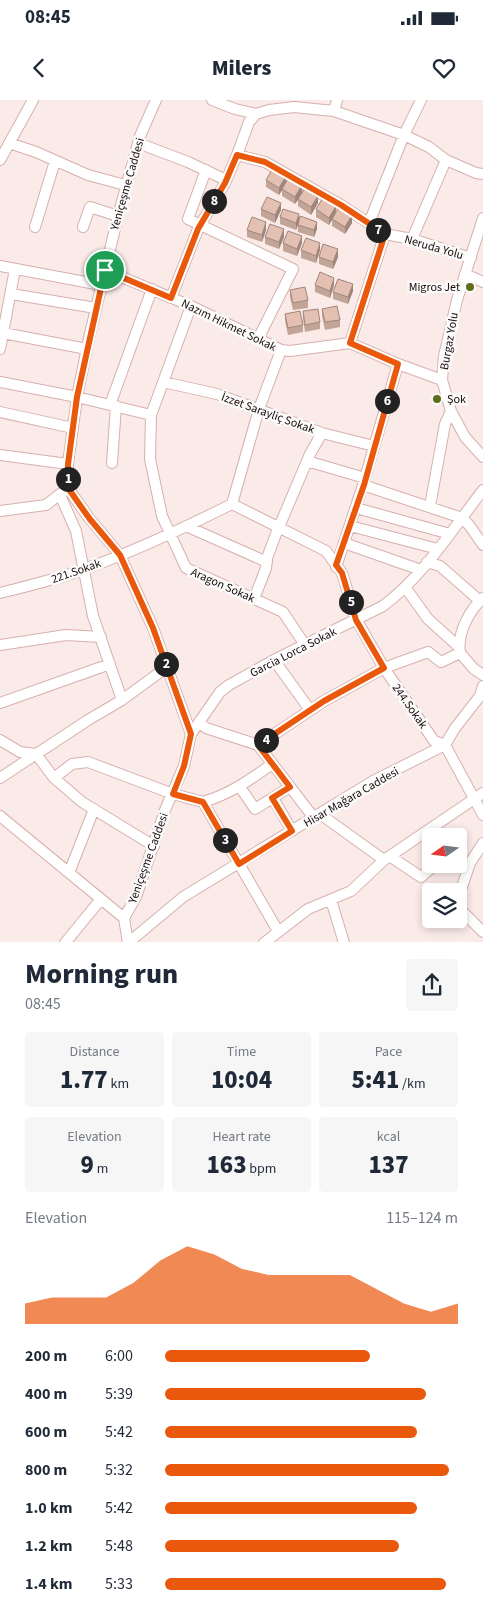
<!DOCTYPE html>
<html lang="en">
<head>
<meta charset="utf-8">
<style>
  body { margin:0; font-family:"Source Sans 3",sans-serif; background:#f6f6f7; color:#1f2937; height:100vh; display:flex; flex-direction:column; font-size:19px; white-space:nowrap }
  * { box-sizing:border-box; margin:0 }
  p { font-size:16px; color:#747a83 }
  .icon { flex:none; width:28px; height:28px; fill:none; stroke:currentColor; stroke-width:2; stroke-linecap:round; stroke-linejoin:round }
  .map { position:relative; height:842px; overflow:hidden }
  .drawer { display:flex; flex-direction:column; background:#fff; flex:1 }
  .drawer>* { flex:none }
  .needle { width:32px; rotate:256deg }
  .buttons { position:absolute; left:422px; top:728px; display:grid; gap:10px }
  .buttons a { display:grid; place-items:center; width:45px; height:45px; border-radius:5px; background:#fff; box-shadow:0 2px 8px #0003; font-size:25px }
  .pin { position:absolute; display:grid; place-items:center; width:42px; height:42px; color:#fff; margin:-21px; border:2px solid #fff; border-radius:50%; box-shadow:0 1px 5px #0007 }
  .km { position:absolute; width:25px; height:25px; margin:-12px; border-radius:50%; background:#222; color:#fff; font-size:14px; line-height:25px; text-align:center }
  .round { display:grid; place-items:center; flex:none; width:52px; height:52px; border-radius:5px; background:#f6f6f7 }
  .headline { display:flex; align-items:center; justify-content:space-between; height:85px; padding:0 25px }
  h1 { font-size:28px; font-weight:800; line-height:38px }
  .stats { display:grid; grid-template-columns:repeat(3,1fr); gap:8px; height:85px; padding:5px 25px }
  .stats div { display:grid; align-content:center; border-radius:5px; background:#f6f6f7; text-align:center }
  .stats b { font-size:25px; font-weight:800 }
  .stats small { font-size:14px; font-weight:400 }
  .stats p { font-size:14px }
  .chart { height:140px; padding:10px 25px }
  .chart p { display:flex; justify-content:space-between }
  .chart svg { width:100%; height:90px; margin-top:5px; fill:#ea580c; opacity:.7 }
  ul { padding:0 25px; list-style:none; font-size:16px }
  li { display:grid; grid-template-columns:80px 60px 1fr; align-items:center; height:38px }
  li i { height:12px; border-radius:6px; background:#ea580c }
  .status { display:flex; justify-content:space-between; align-items:center; height:35px; padding:0 25px; background:#fff; direction:ltr }
  .status svg { height:14px; fill:currentColor }
  header { display:flex; justify-content:space-between; align-items:center; height:65px; padding:0 25px; background:#fff; font-size:22px; font-weight:800 }
  .map>svg:first-child { display:block }
</style>
</head>
<body>
<div class="status"><b>08:45</b><svg viewBox="0 0 49 12"><path d="M0 12V9h3v3zM5 12V6h3v6zM10 12V3h3v9zM15 12V0h3v12zM26 1h20v11H26zM47 4h2v5h-2z"/></svg></div>
<header><svg class="icon" aria-label="back" viewBox="0 0 24 24"><path d="M15 5l-7 7 7 7"/></svg>Milers<svg class="icon" aria-label="heart" viewBox="0 0 24 24"><path d="M12 20l-8-8c-3-5 5-10 8-4 3-6 11-1 8 4z"/></svg></header>
<div class="map">
<svg width="483" height="843" viewBox="0 0 483 843">
  <rect width="100%" height="100%" fill="#faeae8"/>
  <g fill="none" stroke-linecap="round" stroke-linejoin="round">
    <defs>
      <path id="minor" d="M212,0L235,9L256,14L269,10L294,7L334,11L404,35L429,47L446,60L476,73L483,74
        M334,11L337,0
        M9,43L36,52L88,75L125,85
        M138,43L188,62L226,80
        M237,55L265,62L341,105L385,134L412,139L471,158
        M0,60L33,0
        M206,70L188,119L293,169L258,239
        M483,118L457,200L444,256L442,280L451,311L465,337L483,357
        M369,123L404,35L421,0
        M35,127L55,61
        M83,127L90,107L118,116
        M412,139L446,60
        M0,166L101,185
        M105,170L191,206L281,250L290,251L350,243L398,264L442,280
        M465,174L483,182
        M11,194L96,208
        M171,198L198,129L225,83L237,55L249,22L256,14
        M191,206L151,315L150,359L162,416L186,468L283,512L305,545
        M3,233L87,249
        M350,243L385,134
        M0,249L15,169
        M0,282L77,297L151,315
        M163,282L217,294L322,333L374,346
        M110,305L152,189
        M0,312L73,328
        M0,355L68,364
        M307,361L365,378
        M112,363L116,306
        M363,385L462,418L469,425L483,445
        M60,395L76,431L93,516L122,600
        M232,404L326,451L342,473L356,519L384,568L434,641L445,645L483,715
        M232,404L259,309L281,250
        M430,406L445,324L451,311
        M356,408L450,434
        M0,411L46,405L64,391
        M186,426L267,462
        M350,426L438,449
        M344,443L421,470
        M427,462L440,466L480,501
        M336,467L363,385L398,264
        M405,487L428,519L459,547
        M0,493C28,486 57,479 85,469C135,451 184,428 232,404
        M254,499L266,468L267,458L276,434L310,354L322,333
        M0,545L66,535L101,537
        M460,553L474,569L483,575
        M274,560L310,610
        M0,603L110,564
        M199,622L206,628L258,645L314,718
        M191,634L220,592L229,585L274,560L383,506C424,475 452,430 483,390
        M0,640L20,652L36,654L54,678L82,702L154,746
        M258,645L324,601L384,568L428,552L441,562L460,553C457,533 469,511 483,498
        M0,678L88,620L122,600L167,567
        M54,678L72,664L88,662L173,694L203,702
        M240,687L255,709L290,687
        M273,698L292,731
        M203,702L278,831
        M203,702C230,694 250,680 272,664
        M320,714L384,760
        M0,716L124,818
        M391,757L421,777L436,764
        M69,773L94,709
        M459,796L470,763L483,743
        M331,800L344,843
        M459,808L483,832
        M65,843L101,799
        M128,843L124,818L136,797L165,710L184,666L191,634L153,528L120,455L89,418L68,388V364L77,297L89,238L118,116L140,36L156,0
        M128,843L183,797L373,681L445,645L455,628L480,596L483,586
        M264,843L308,809L351,791L384,760L483,693"/>
    </defs>
    <!-- minor casing -->
    <use href="#minor" stroke="#d7b0ac" stroke-width="12"/>
    <!-- minor -->
    <use href="#minor" stroke="#fff" stroke-width="10"/>
  </g>
  <!-- wall -->
  <path fill="#c3a598" d="M266,80L286,83L302,92L318,103L311,115L298,106V100L295,104L282,96V90L279,95L266,87Z
    M261,109L281,110L275,123L261,116Z
    M316,109L336,113L352,123L345,134L332,126V119L329,125L316,117Z
    M280,117L299,121L317,129L314,137L298,132V126L296,130L280,124Z
    M247,130H266L262,142L247,137Z
    M265,137H284L279,149L265,144Z
    M283,143H302L297,156L283,151Z
    M301,150H320L316,163L301,158Z
    M319,157H338L333,169L319,164Z
    M315,185H334L330,198L315,192Z
    M290,190L308,200V208L293,210L290,197Z
    M353,191L348,204L333,199V192Z
    M322,209L340,220V227L325,230L322,216Z
    M303,211L320,222V229L305,232L303,219Z
    M285,214L303,225V232L288,235L285,221Z"/>
  <!-- shaded-wall -->
  <path fill="#9f867c" d="M286,76V84L279,95V88Z
    M302,85V93L295,104V97Z
    M318,96V103L311,115V107Z
    M281,103V110L275,123V115Z
    M336,106V113L329,125V118Z
    M299,114V122L296,130V123Z
    M352,115V123L345,134V127Z
    M266,122V130L262,142V135Z
    M317,122V129L314,137V130Z
    M284,129V137L279,149V142Z
    M302,136V143L297,156V149Z
    M320,143V150L316,163V156Z
    M338,149V157L333,169V162Z
    M334,178V185L330,198V191Z
    M353,184V191L348,204V197Z"/>
  <!-- building -->
  <path fill="#e3c0b1" stroke="#9f867c" d="M273,68L286,76L279,88L266,80Z
    M289,77L302,85L295,97L282,89Z
    M305,88L318,96L311,107L298,99Z
    M267,97L281,103L275,115L261,109Z
    M323,98L336,106L329,118L316,109Z
    M339,107L352,115L345,127L332,119Z
    M283,109L299,114L296,123L280,117Z
    M300,116L317,122L314,130L298,125Z
    M252,117L266,122L262,135L247,130Z
    M270,124L284,129L279,142L265,137Z
    M288,131L302,136L297,149L283,143Z
    M306,138L320,143L316,156L301,150Z
    M323,144L338,149L333,162L319,157Z
    M320,172L334,178L330,191L315,185Z
    M338,179L353,184L348,197L333,192Z
    M305,187L308,200L293,203L290,190Z
    M337,206L340,220L325,222L322,209Z
    M318,209L320,222L305,225L303,211Z
    M300,211L303,225L288,228L285,214Z"/>
  <g fill="none" stroke-linecap="round" stroke-linejoin="round">
    <defs>
      <path id="route" d="M237,55L265,62L341,105L385,134L350,243L398,264L364,385L336,465L342,473L356,520L384,568L324,601L258,645L290,687L272,698L292,731L239,764L203,702L173,694L184,666L191,634L153,528L120,455L89,418L68,388V364L77,297L105,170L171,198L198,129L225,83Z"/>
    </defs>
    <!-- route casing -->
    <use href="#route" stroke="#fff" stroke-width="10"/>
    <!-- route -->
    <use href="#route" stroke="#ea580c" stroke-width="6"/>
  </g>
  <!-- markers -->
  <g fill="#5d6d19" stroke="#fbfbfb" stroke-width="2">
    <circle cx="470" cy="187" r="5"/>
    <circle cx="437" cy="299" r="5"/>
  </g>
  <g text-anchor="middle" stroke-width="5" stroke-linejoin="round" paint-order="stroke">
    <!-- street labels -->
    <g font-size="12" fill="#180b0a" stroke="#fbfbfb">
      <text transform="translate(127 84) rotate(-74)" y="4">Yeniçeşme Caddesi</text>
      <text transform="translate(434 147) rotate(16)" y="4">Neruda Yolu</text>
      <text transform="translate(229 225) rotate(26)" y="4">Nazım Hikmet Sokak</text>
      <text transform="translate(449 241) rotate(-80)" y="4">Burgaz Yolu</text>
      <text transform="translate(268 313) rotate(20)" y="4">İzzet Sarayliç Sokak</text>
      <text transform="translate(76 471) rotate(-19)" y="4">221.Sokak</text>
      <text transform="translate(223 485) rotate(24)" y="4">Aragon Sokak</text>
      <text transform="translate(293 552) rotate(-27)" y="4">Garcia Lorca Sokak</text>
      <text transform="translate(410 606) rotate(55)" y="4">244.Sokak</text>
      <text transform="translate(351 697) rotate(-30)" y="4">Hisar Mağara Caddesi</text>
      <text transform="translate(148 758) rotate(-70)" y="4">Yeniçeşme Caddesi</text>
    </g>
    <!-- poi labels -->
    <g font-size="12" fill="#180b0a" stroke="#fbfbfb" text-anchor="end">
      <text x="460" y="191">Migros Jet</text>
      <text x="447" y="303" text-anchor="start">Şok</text>
    </g>
  </g>
</svg>
<div class="buttons">
<a><svg class="needle" viewBox="-14 -14 28 28"><path d="M0-13l5 13h-10z" fill="#e53935"/><path d="M0 13l5-13h-10z" fill="#747a83"/></svg></a>
<a><svg class="icon" aria-label="layers" viewBox="0 0 24 24"><path d="M12 4l9 5-9 5-9-5zM3 14l9 5 9-5"/></svg></a>
</div>
<div class="pin" style="left:105px;top:170px;background:#1e9e55"><svg class="icon" aria-label="arrive" viewBox="0 0 24 24"><path d="M6 21V4h12l-3 4 3 4H6"/></svg></div>
<b class="km" style="left:68px;top:379px">1</b>
<b class="km" style="left:166px;top:564px">2</b>
<b class="km" style="left:225px;top:740px">3</b>
<b class="km" style="left:266px;top:640px">4</b>
<b class="km" style="left:351px;top:502px">5</b>
<b class="km" style="left:387px;top:301px">6</b>
<b class="km" style="left:378px;top:130px">7</b>
<b class="km" style="left:214px;top:101px">8</b>
</div>
<section class="drawer">
<div class="headline"><div><h1>Morning run</h1><p>08:45</p></div><a class="round"><svg class="icon" aria-label="share" viewBox="0 0 24 24"><path d="M12 15V3M7 8l5-5 5 5M5 13v7h14v-7"/></svg></a></div>
<div class="stats">
<div><p>Distance</p><b>1.77<small> km</small></b></div>
<div><p>Time</p><b>10:04</b></div>
<div><p>Pace</p><b>5:41<small> /km</small></b></div>
</div>
<div class="stats">
<div><p>Elevation</p><b>9<small> m</small></b></div>
<div><p>Heart rate</p><b>163<small> bpm</small></b></div>
<div><p>kcal</p><b>137</b></div>
</div>
<div class="chart"><p><span>Elevation</span>115–124 m</p>
<svg viewBox="0 0 160 44" preserveAspectRatio="none"><path d="M0 44V34L10 31L20 31L30 31L40 24L50 13L60 6L70 10L80 17L90 20L100 20L110 20L120 20L130 27L140 34L150 38L160 34V44z"/></svg>
</div>
<ul>
<li><b>200 m</b>6:00<i style="width:70%"></i></li>
<li><b>400 m</b>5:39<i style="width:89%"></i></li>
<li><b>600 m</b>5:42<i style="width:86%"></i></li>
<li><b>800 m</b>5:32<i style="width:97%"></i></li>
<li><b>1.0 km</b>5:42<i style="width:86%"></i></li>
<li><b>1.2 km</b>5:48<i style="width:80%"></i></li>
<li><b>1.4 km</b>5:33<i style="width:96%"></i></li>
</ul>
</section>
</body>
</html>
